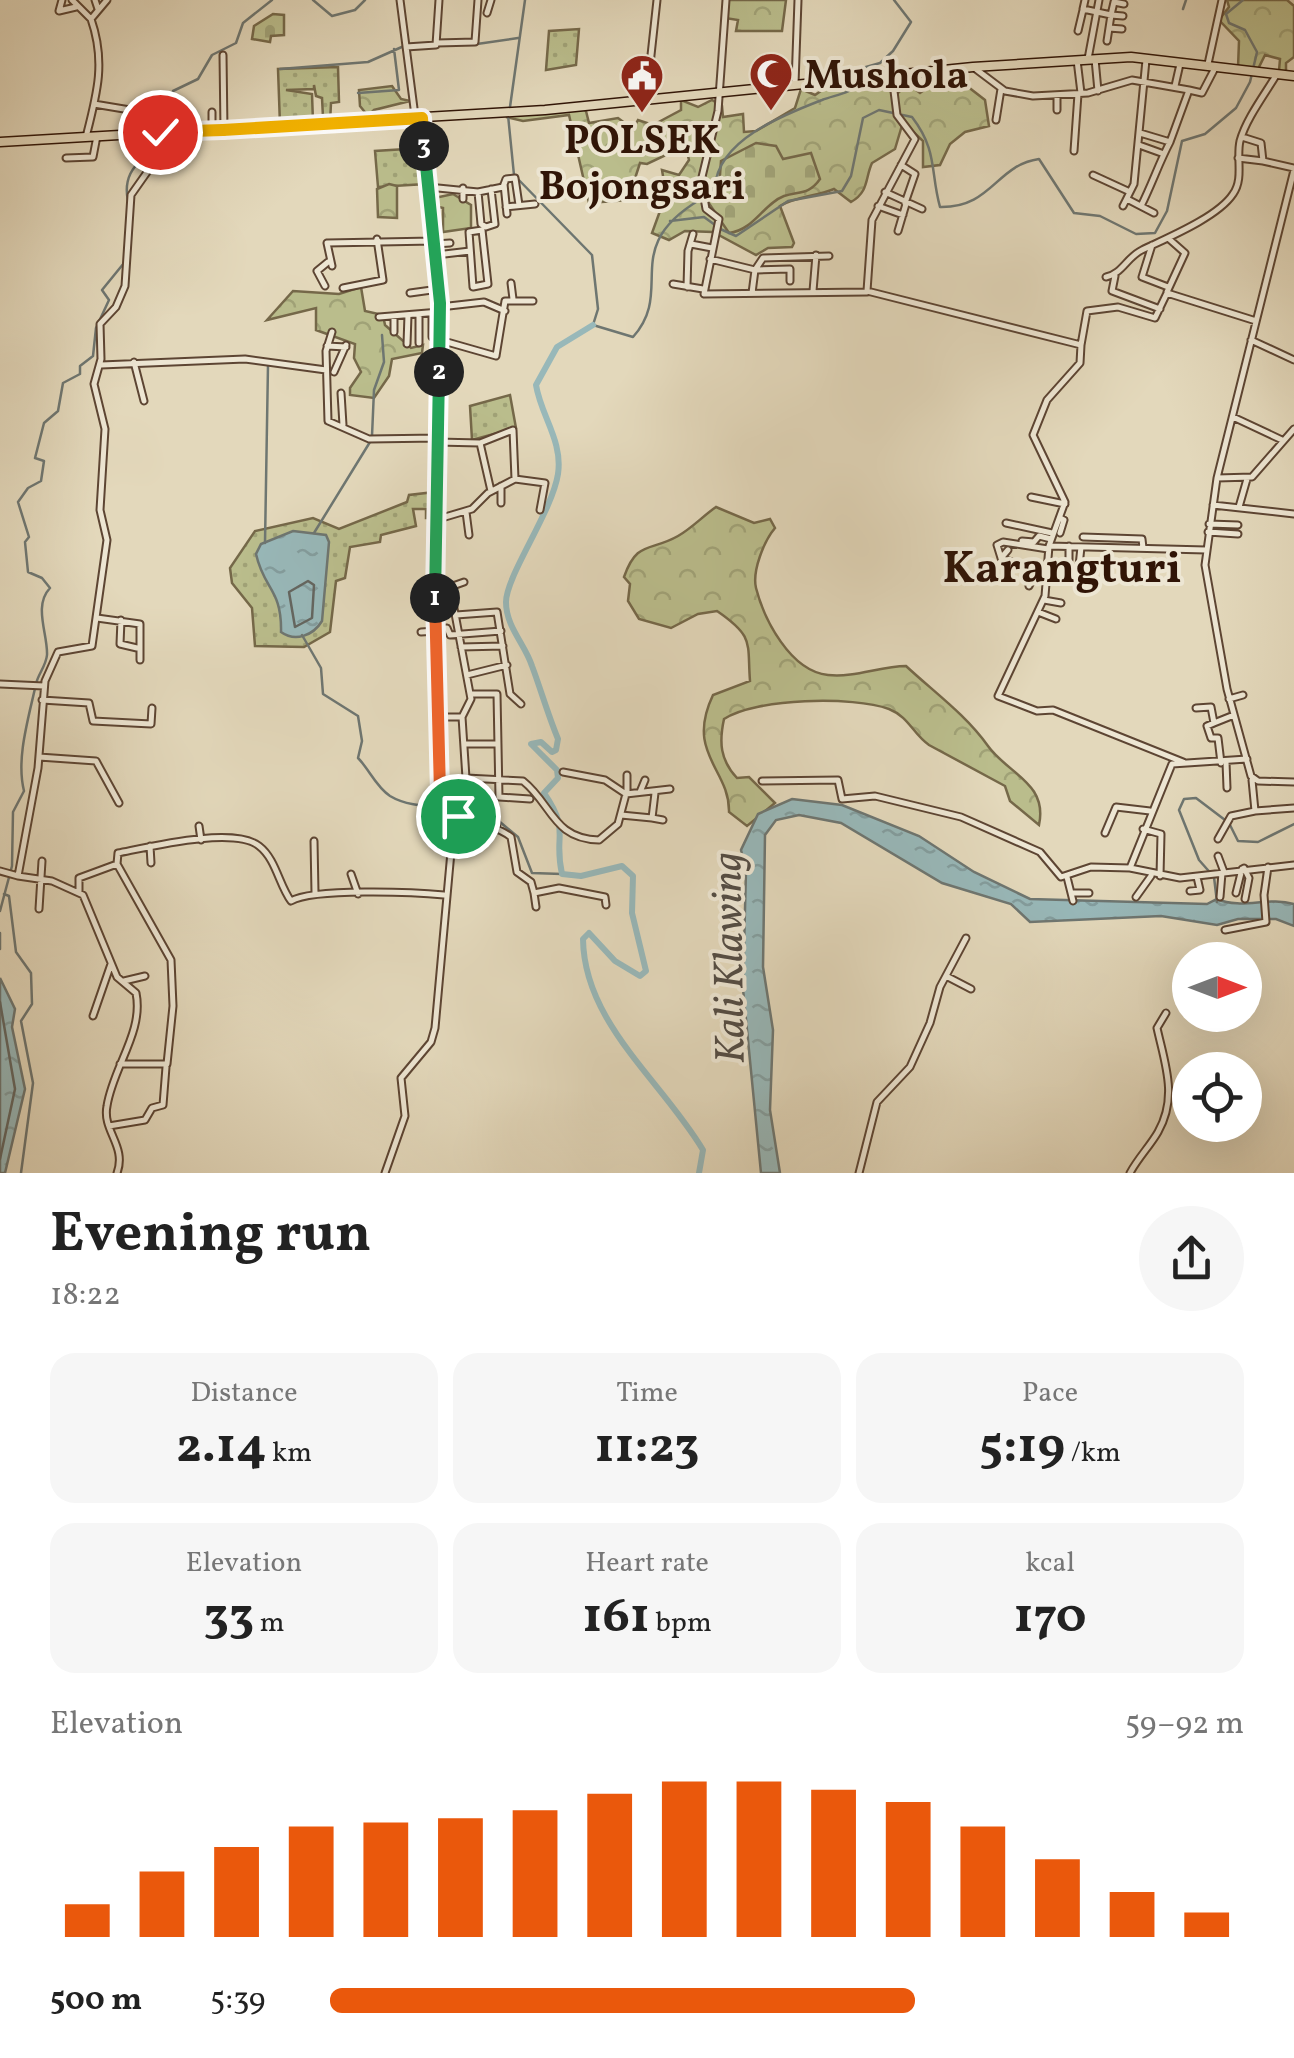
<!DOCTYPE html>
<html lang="en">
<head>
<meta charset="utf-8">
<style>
  body { margin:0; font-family:Vollkorn,serif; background:#f6f6f6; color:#222; height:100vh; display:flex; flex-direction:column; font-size:38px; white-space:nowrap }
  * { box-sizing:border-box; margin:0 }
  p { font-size:32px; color:#767676 }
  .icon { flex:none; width:55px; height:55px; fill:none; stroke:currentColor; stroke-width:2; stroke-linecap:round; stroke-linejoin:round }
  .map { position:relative; height:1173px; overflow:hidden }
  .sheet { display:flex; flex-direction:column; background:#fff; flex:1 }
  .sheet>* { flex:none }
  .needle { width:65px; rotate:90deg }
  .tools { position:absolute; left:1172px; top:942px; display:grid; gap:20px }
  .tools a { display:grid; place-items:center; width:90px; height:90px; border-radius:50%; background:#fff; box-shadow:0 10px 40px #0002; font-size:50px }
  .pin { position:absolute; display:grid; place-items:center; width:85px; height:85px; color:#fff; margin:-42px; border:5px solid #fff; border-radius:50%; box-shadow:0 2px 10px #0007 }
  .km { position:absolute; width:50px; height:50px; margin:-25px; border-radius:50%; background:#222; color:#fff; font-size:28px; line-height:50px; text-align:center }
  .round { display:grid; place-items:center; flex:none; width:105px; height:105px; border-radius:52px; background:#f6f6f6 }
  .overview { display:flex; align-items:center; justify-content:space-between; height:170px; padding:0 50px }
  h1 { font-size:55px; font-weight:700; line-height:75px }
  .metrics { display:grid; grid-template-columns:repeat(3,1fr); gap:15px; height:170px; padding:10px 50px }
  .metrics div { display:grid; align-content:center; border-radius:25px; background:#f6f6f6; text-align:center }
  .metrics b { font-size:50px; font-weight:700 }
  .metrics small { font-size:28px; font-weight:400 }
  .metrics p { font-size:28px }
  .chart { height:280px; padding:20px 50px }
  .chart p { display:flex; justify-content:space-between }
  .chart svg { width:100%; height:180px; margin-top:10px; stroke:#ea580c; stroke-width:6 }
  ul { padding:0 50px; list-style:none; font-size:32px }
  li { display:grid; grid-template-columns:160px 120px 1fr; align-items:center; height:75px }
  li i { height:25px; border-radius:12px; background:#ea580c }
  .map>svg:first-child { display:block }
</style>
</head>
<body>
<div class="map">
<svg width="1294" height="1173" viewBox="0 0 1294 1173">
  <defs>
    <pattern id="green-dots" width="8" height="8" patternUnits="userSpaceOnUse" patternTransform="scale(2.5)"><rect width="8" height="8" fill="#babd8c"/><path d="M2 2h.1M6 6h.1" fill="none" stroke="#a0a277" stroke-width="1.8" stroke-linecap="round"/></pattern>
    <pattern id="forest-crowns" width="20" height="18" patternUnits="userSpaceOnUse" patternTransform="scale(2.5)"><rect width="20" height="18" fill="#babd8c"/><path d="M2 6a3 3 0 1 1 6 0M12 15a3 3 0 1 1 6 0" fill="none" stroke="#a0a277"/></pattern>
    <pattern id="cemetery-stones" width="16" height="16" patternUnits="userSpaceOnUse" patternTransform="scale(2.5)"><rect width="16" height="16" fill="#babd8c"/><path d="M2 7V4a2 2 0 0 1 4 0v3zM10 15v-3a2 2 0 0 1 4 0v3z" fill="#a0a277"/></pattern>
    <pattern id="water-ripples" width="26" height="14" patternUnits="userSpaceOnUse" patternTransform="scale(2.5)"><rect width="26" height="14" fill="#98b8b9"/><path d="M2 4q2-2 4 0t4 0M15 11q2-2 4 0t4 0" fill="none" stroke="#839d9e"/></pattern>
  </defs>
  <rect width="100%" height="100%" fill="#e3d8bb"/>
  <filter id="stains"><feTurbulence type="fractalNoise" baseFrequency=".002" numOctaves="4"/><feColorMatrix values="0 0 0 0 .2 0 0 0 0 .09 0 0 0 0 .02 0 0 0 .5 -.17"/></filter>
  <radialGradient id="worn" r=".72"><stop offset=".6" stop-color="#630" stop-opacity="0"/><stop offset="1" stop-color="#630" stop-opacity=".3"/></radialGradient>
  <!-- green -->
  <path fill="url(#green-dots)" stroke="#756849" stroke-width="2.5" d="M579,29L576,65L546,70L549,31Z
    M338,67L339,102L331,103L330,123L323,117L322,98L316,96L314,85V89L286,90L312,94L313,122L280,125L278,69Z
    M422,148L425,184L378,187L375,151Z
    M510,395L516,428L472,440L470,406Z
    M435,492V518H426V509H413L416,526L381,535L380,542L350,547L345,578L336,581L330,632L304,647L255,646L252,608L232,583L230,568L255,531L313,518L339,529L407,502L409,495Z"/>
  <!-- forest -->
  <path fill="url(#forest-crowns)" stroke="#756849" stroke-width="2.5" d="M726,0H786L782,31H736L738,20L725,18Z
    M1227,0H1287L1294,6V57L1286,63V72L1279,71L1280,59L1265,55L1257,71L1238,68L1239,41L1219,20L1229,7Z
    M945,75L954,76L985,100L989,126L965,132L950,144L940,165L923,167V141L903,122L895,149L872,163C865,178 869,192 851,202L834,189C818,196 794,197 780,206L794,243L792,247L768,248L756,255L713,232L685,231L669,240L652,233L660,211L655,200L666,194L662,170L679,175L689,160L685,144L688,123L681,126L670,153L647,164L640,163L628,200L589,203L569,115L523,121L506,117L580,108L586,111L589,123L618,118L633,129L638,120L653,125L681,110V100L698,107L712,100L722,106L723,117L743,114L744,132L756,131L795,108L801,89L815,95L828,86L876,81L881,89L898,93L908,84L920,93Z
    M392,86L401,99L410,101L374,110L368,116L360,106L359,90Z
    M389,184L397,186V218L378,217L377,189Z
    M453,194L471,205V228L443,232V208L431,205L430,199Z
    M361,287L365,311L383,315L385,325L411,348L423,345L422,353L392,359L389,376L374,398L350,395V388L361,372L354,358L355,344L316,330V308L267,320L293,291L339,294Z
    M716,507L754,523L770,519L775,528C764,541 752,571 756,588C764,619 790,671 828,675C855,678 880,666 906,666C935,693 965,714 988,746C1008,774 1048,783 1039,825L1010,801L1005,786L929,745C913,734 909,717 889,709C853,696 756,698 724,719C719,742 720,760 737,778L749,777L775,803L747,826L729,812C730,769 685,754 713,695L750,681C747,643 755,637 717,611L698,614L671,628L639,619L628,601L630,584L624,577C637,540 650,552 678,536C692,528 703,516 716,507Z"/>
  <!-- cemetery -->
  <path fill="url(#cemetery-stones)" stroke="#756849" stroke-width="2.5" d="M284,15V35L271,36L270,42L252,39L254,26L273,14Z
    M756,143L776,146L783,159L811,153L820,179C809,195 799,191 784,196C763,204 754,230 729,233L706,199L719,189L721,161Z"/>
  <!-- water -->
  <path fill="url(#water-ripples)" stroke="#6e7671" stroke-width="2.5" d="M293,531L326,535L329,542L322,621C313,636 295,642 281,632C282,589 264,590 256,554L261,544Z
    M792,799L842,805L919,836L974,872L1030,899L1207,904L1217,899C1242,910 1268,896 1294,904V926L1276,919H1238L1217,925L1161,916L1030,922L1011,904L942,883L841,823L799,815L776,820L765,835L763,967L773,1030L770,1110L780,1173H761L743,989L746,870L741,850L758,814Z
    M0,978L15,1009L12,1027L25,1089L5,1173H0Z"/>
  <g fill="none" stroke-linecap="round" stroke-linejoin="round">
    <!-- shore -->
    <path stroke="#646660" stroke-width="2.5" d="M308,581L314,585L312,618L295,627L289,592Z
      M0,1002L15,1089L0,1159"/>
    <!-- stream -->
    <path stroke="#6e7671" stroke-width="2.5" d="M313,0L332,16L355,10L365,0
      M1183,9L1186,0
      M477,44L518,38
      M280,69L368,62L404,46
      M358,93L399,90L394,49
      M510,107L525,0
      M508,115L514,175L592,255L598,309L593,325L633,337C676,289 618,248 701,199
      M163,130L173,91L198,79L212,55L236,43L243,23L272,0
      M705,197L715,187C718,140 783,115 822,100C834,95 850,94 858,84L857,75L852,71L880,63L893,51L911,22L894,0
      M128,201C121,168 145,160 160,137
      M670,221L704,217L715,225
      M718,228L736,236L788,201L842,191L851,176L863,118L879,110L912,117C938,151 930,171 940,207C992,208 996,165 1039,159L1074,213L1100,216L1136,234L1155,233L1167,211L1182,141L1205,134L1236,108L1250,82L1257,52L1245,30L1229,23L1226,14L1243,0
      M372,436L374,390L384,362L382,335
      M314,533L370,442
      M265,543L268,365
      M302,635L321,668L323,694L358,716L362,741L358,758C369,769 376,787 390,796C418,813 459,801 492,818
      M500,822L518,837L532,873L562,874
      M1230,825L1238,841L1258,842L1294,824
      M4,894L9,896L16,952L31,973L32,1004L21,1021L33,1083L21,1173
      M1217,902L1214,877L1199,860L1179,810L1184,799L1196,798L1225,820
      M0,911L12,866L13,812L24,791C16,759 28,720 36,684C38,674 46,666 47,655C48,634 33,606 50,588L42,578L28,572L25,542L29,537L18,502L28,488L41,481L44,461L35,458L44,423L58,411L63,383L80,374V366L93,356L96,328L109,300L102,290L124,263
      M0,933V949"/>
    <!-- river -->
    <path stroke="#98b8b9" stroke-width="6" d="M593,325L557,347L536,385C541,416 563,441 558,474C552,512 506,576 506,602C506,627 525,644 532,666C541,690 548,715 558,739L556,750L552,752L541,742L531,744L557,770L558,778L544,793C571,832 553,835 562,874L581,876L622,866L633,876L632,913L646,971L640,976L615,961L589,933L583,939C584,1023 662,1081 703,1150L699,1173"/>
    <defs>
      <path id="minor" d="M62,0L59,11L76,7
        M72,0L91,19
        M95,0L98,9
        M400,0L415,116
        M726,0L718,111L701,181L706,209L719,219L704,294L867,292
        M1085,0L1083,9L1111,15L1114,2L1124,4
        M487,13L491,0
        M1109,28L1122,29
        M1078,31L1083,10
        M1107,41L1111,15L1123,16
        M437,43L475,42L478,0
        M406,47L436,45L439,0
        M223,55L224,130
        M1088,59L1099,0
        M1095,59L1098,91
        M1077,60L1081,93
        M1208,64L1222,0
        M973,67L1005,91L1033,96L1088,93L1132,80L1189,90L1170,142L1140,133
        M892,75L897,115L915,139L872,220L867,291L1081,345L1080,363L1047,400L1033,435L1065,502L1049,546L1206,550
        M795,84L798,0
        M1175,86L1180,64
        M1189,90L1202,93L1215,68
        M1057,96V110
        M646,101L657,0
        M94,104L130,110L125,134
        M212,112V130
        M996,120L1001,89
        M86,137C97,94 106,62 91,19L107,0
        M1242,137L1261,143L1263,161L1294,168
        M1139,145L1164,154
        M1074,151L1078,94
        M66,158L93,157L97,136
        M1238,158L1263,161
        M901,165L915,174L905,203
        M1294,170L1217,478L1205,565L1227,689L1251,776L1258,781L1294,782
        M1093,175L1130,192
        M504,184L507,214
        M428,187L478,192L503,187L506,179L515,178L519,205
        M463,188V199
        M478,192L481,224L486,227L495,224L491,189
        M885,192L922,209
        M1127,199L1154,213
        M878,206L903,215
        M1123,206L1134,184L1146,60
        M1141,206C1152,184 1159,163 1170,142
        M506,207L535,204
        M482,230L488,284L473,287L469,232Z
        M898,231L906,204
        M435,244L450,243
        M691,244L712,248
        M1152,245L1142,277L1168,287
        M436,255L470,251
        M710,259L755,270L752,293
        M332,266L327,243L433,241
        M755,270L763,258L829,256
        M757,270L790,269V281
        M1115,276L1112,291L1160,309
        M1106,277C1122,274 1127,257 1142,250C1167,238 1218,217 1233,194C1244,179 1236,158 1240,141C1246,119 1265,94 1277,74
        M511,283L513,299
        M673,284L703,289
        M325,286L317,271L328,262
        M687,287L688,251L693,234
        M343,288L383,280L377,239
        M813,291L816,255
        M1167,292L1185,253L1168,238
        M410,293L439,289
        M440,307L484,302L505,311
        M379,317L440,312
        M332,332L326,351L328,421L369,439L437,438
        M394,332V316
        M432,337V313
        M440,340L496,356L505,301H533
        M1251,340L1294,360
        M419,343V314
        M407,344L408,315
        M1081,345L1087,311L1118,307L1155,318L1167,293L1256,321
        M327,346L346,347
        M134,362L144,401
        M101,365L245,359L326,370
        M334,372L346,345
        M341,393L343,425
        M1233,417L1282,440
        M480,443L491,491
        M1217,478L1252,477L1294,429
        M515,479L545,483L540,510
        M501,486V503
        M1031,497L1065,504
        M1213,505L1294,514
        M1239,507L1247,479
        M466,512L469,535
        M1060,518L1064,520L1060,533
        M435,520L472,509L488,493L515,479L513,430L480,443L437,442
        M1006,523L1052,533
        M1209,524L1238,525
        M1208,532L1238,534
        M1083,537L1142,539L1143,548
        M1022,541L1034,542L1039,536L1051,539
        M1049,546L1045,596L998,696L1037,711L1053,710L1183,762
        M1001,558L1008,550
        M1069,560V546
        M1079,566L1081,547
        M1048,569L1082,573
        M1047,576L1001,558L997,545L1003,542L1048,549
        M1029,586L1035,574
        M450,587L464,582
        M434,590L450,587L471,699L462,717
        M1044,600L1061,603
        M1038,612L1056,619
        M456,615L497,612L510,694L521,704
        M97,618L140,624V660
        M121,620L120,644L137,648
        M436,629L447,628L450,635L501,631
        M421,632L436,631
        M461,647L503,646
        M467,675L507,665
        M0,684L44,686
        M471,694H497L499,797L530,799
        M1229,699L1243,695
        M42,700L89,703L93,721L151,724L152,708
        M1196,708L1211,707L1214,723L1207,726L1211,738H1218L1221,763
        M439,717H462L466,778L523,781C552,804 553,839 599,840L618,824L626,794L670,789
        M1214,723L1234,715
        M464,744H496
        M39,757L96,761L119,803
        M1247,759L1172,764L1130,868L1180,878L1294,865
        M1226,762L1227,788
        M563,772L605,780L626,794
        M627,775V792
        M1252,780L1255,811L1294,808
        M762,781L838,780L842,799L875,796L961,817L1040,852L1061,877L1091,867L1130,868
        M439,792L466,778
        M640,792L645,780
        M655,793L652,818L663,820
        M494,809L497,828
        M453,815C468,818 500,828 511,837L517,872L531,882L534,893L559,888L605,897L606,905
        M621,815L652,818
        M199,826L201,840
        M1143,829L1161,834L1160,876
        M1105,833L1116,807L1150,811
        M1218,839L1231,816L1255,811
        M314,841L315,893
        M150,846L151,863
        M1218,856L1224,872
        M117,864L118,853C149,847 234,826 259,846C276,859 279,885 291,901C313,888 414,892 444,895
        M1244,868L1249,878L1245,899
        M0,871L18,876
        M351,874L358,894
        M1067,877L1073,901
        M1190,891L1200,890L1197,877
        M79,892V878L117,864L171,960L173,1006L167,1064H120
        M534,893L536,907
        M1072,893H1089
        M1236,893L1242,869
        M1136,897L1151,876
        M1220,897L1222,873
        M39,909L42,861
        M1225,930L1266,922L1264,895L1268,867
        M946,976L971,989
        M124,981L145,976
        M93,1016L111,964
        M109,1126L145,1120L152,1108L163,1105L166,1067
        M117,1173C127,1146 102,1131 107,1106C113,1067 144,1032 136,993L117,977L83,895L52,881L18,876L38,768L45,681L58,652L92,646L107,540L100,510L105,429L94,384L101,359L100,324L116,307L125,286L131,195L176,131
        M385,1173L405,1116L401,1078L431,1042L435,1028L454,819L441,798L438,774L433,557L440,303L422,119
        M859,1173L877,1102L910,1067L930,1023L940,987L966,938
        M1130,1173C1138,1158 1150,1146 1158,1132C1178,1097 1165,1064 1157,1028L1166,1013"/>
      <path id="major" d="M0,142L545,110L973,67L1131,57L1294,76"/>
    </defs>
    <!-- minor casing -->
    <use href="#minor" stroke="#5d4533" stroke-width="9"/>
    <!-- major casing -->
    <use href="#major" stroke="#301406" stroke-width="11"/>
    <!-- minor -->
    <use href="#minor" stroke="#ede6d3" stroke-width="5"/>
    <!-- major -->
    <use href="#major" stroke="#e3d8bb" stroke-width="8"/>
  </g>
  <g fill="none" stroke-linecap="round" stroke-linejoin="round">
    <defs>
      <path id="split-1" d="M435,598L440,792L444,805L458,816"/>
      <path id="split-2" d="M435,598L439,372"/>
      <path id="split-3" d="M424,146L440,303L439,372"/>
      <path id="split-4" d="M223,130L422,118L424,146"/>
      <path id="split-5" d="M160,132L223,130"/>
    </defs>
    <!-- split-1 casing -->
    <use href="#split-1" stroke="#fff" stroke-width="20"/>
    <!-- split-2 casing -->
    <use href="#split-2" stroke="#fff" stroke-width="20"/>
    <!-- split-3 casing -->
    <use href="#split-3" stroke="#fff" stroke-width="20"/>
    <!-- split-4 casing -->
    <use href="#split-4" stroke="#fff" stroke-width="20"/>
    <!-- split-5 casing -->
    <use href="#split-5" stroke="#fff" stroke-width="20"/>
    <!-- split-1 -->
    <use href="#split-1" stroke="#f0652b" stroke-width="12"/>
    <!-- split-2 -->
    <use href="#split-2" stroke="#22a559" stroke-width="12"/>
    <!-- split-3 -->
    <use href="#split-3" stroke="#22a559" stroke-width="12"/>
    <!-- split-4 -->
    <use href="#split-4" stroke="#f5b400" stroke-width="12"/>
    <!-- split-5 -->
    <use href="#split-5" stroke="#f5b400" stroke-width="12"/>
  </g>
  <!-- icons -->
  <defs>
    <symbol id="mosque-pin" viewBox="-11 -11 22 30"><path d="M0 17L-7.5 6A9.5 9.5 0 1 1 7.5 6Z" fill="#8f2418" stroke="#ede6d3"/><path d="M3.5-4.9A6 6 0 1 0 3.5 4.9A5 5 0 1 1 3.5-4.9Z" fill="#fff"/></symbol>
    <symbol id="civic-pin" viewBox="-11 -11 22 30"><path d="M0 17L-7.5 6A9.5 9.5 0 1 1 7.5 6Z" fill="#8f2418" stroke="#ede6d3"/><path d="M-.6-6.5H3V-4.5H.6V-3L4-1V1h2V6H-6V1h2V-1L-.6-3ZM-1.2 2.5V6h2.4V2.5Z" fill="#fff"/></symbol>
  </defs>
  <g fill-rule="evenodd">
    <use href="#mosque-pin" x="746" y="49" width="50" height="68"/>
    <use href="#civic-pin" x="617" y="51" width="50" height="68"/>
  </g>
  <g text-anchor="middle" stroke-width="8" stroke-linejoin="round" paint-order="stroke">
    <!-- poi labels -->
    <g font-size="40" font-weight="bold" fill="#301406" stroke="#ede6d3" text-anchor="start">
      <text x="804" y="88">Mushola</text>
      <text x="642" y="153" text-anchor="middle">POLSEK<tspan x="642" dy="46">Bojongsari</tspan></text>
    </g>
    <!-- water labels -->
    <g font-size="42" font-style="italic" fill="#544d45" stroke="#ede6d3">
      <text transform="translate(727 958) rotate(-91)" y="15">Kali Klawing</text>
    </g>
    <!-- quarter labels -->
    <g font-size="45" font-weight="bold" fill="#301406" stroke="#ede6d3">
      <text x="1062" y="582">Karangturi</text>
    </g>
  </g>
  <rect width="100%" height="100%" filter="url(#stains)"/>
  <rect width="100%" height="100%" fill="url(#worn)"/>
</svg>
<div class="tools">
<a><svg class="needle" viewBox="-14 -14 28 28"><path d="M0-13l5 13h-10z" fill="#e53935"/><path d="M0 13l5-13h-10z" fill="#767676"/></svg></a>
<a><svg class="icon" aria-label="locate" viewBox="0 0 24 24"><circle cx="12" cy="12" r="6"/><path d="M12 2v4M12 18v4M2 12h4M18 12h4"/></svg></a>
</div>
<div class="pin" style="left:458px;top:816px;background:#1e9e55"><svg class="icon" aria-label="arrive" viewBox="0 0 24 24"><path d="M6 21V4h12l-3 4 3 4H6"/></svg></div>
<div class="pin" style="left:160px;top:132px;background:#d93025"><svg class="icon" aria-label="check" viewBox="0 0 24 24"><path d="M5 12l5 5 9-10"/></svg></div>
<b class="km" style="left:435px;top:598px">1</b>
<b class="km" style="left:439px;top:372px">2</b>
<b class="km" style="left:424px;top:146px">3</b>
</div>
<section class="sheet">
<div class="overview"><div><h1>Evening run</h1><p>18:22</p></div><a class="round"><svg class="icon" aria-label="share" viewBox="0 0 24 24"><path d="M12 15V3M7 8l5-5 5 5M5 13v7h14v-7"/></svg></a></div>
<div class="metrics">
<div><p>Distance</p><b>2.14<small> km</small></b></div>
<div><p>Time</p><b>11:23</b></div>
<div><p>Pace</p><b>5:19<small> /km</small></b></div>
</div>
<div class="metrics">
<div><p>Elevation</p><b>33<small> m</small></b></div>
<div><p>Heart rate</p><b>161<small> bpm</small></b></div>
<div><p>kcal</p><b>170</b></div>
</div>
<div class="chart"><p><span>Elevation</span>59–92 m</p>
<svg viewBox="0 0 160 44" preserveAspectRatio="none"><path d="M5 44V36M15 44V28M25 44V22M35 44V17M45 44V16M55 44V15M65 44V13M75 44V9M85 44V6M95 44V6M105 44V8M115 44V11M125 44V17M135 44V25M145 44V33M155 44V38"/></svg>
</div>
<ul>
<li><b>500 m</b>5:39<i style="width:64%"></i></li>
</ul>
</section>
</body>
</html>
